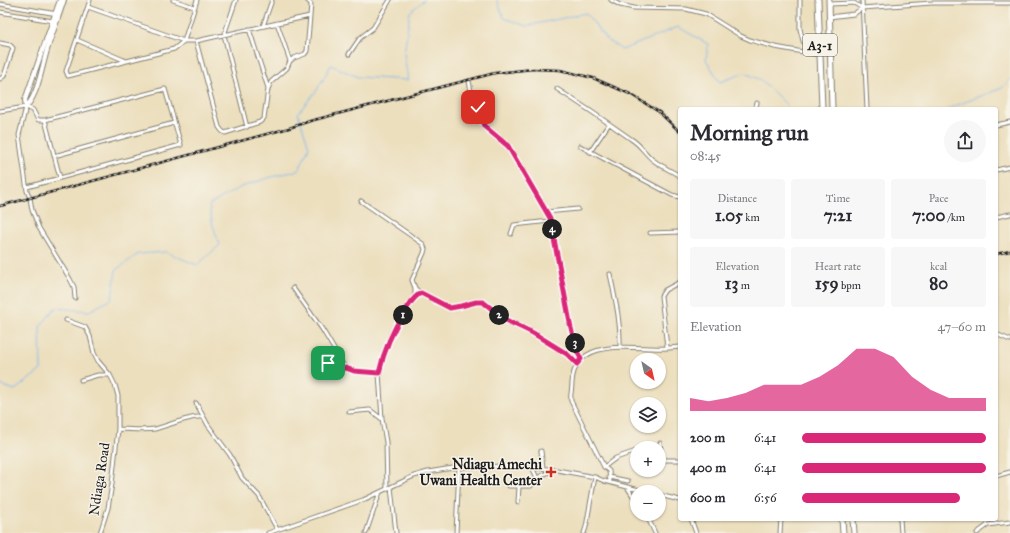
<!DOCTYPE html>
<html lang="en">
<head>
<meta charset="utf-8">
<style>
  body { margin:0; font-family:"IM FELL Great Primer",serif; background:#f7f7f7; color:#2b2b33; height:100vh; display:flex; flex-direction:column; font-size:15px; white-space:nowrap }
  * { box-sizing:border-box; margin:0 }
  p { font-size:13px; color:#7c7c81 }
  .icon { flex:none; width:22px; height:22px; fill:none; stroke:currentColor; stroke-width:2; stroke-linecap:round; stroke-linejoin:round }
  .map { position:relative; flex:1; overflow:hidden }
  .side { position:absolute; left:678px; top:107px; width:320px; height:414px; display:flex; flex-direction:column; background:#fff; border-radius:4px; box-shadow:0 1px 3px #0004 }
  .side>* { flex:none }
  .needle { width:26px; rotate:146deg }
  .controls { position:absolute; left:630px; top:353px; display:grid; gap:8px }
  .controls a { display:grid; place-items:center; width:36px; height:36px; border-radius:50%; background:#fff; box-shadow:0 1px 3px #0004; font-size:20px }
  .pin { position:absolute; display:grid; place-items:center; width:34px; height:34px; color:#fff; margin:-17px; border-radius:8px; box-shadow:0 2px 6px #0006 }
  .km { position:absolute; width:20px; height:20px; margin:-10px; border-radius:50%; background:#222; color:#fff; font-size:11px; line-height:20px; text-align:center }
  .round { display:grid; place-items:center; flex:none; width:42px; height:42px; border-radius:21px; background:#f7f7f7 }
  .headline { display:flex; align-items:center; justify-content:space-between; height:68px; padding:0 12px }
  h1 { font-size:22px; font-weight:700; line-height:30px }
  .stats { display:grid; grid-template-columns:repeat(3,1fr); gap:6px; height:68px; padding:4px 12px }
  .stats div { display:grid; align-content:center; border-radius:4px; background:#f7f7f7; text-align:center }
  .stats b { font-size:17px; font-weight:700 }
  .stats small { font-size:11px; font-weight:400 }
  .stats p { font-size:11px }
  .chart { height:112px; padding:8px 12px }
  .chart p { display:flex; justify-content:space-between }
  .chart svg { width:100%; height:72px; margin-top:4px; fill:#db2777; opacity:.7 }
  ul { padding:0 12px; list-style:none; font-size:13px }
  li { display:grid; grid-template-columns:64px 48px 1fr; align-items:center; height:30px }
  li i { height:10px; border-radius:5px; background:#db2777 }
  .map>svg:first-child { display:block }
</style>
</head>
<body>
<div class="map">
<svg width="1010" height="533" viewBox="0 0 1010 533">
  <rect width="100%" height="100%" fill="#f7f3e8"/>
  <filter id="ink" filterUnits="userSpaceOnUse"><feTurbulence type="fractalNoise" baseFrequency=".025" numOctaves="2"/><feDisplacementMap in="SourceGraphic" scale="8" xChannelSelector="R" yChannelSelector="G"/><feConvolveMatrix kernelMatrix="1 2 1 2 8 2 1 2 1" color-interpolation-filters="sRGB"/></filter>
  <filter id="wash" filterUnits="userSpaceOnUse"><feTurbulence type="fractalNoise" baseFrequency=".012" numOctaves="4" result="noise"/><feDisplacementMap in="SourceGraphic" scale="16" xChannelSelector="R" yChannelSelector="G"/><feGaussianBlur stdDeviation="0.9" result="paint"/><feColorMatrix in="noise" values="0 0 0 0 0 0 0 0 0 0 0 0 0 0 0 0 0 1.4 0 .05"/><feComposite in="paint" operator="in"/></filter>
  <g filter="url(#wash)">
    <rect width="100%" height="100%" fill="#ecdfbe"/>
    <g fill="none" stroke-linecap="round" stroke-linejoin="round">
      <!-- stream -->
      <path stroke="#7cb5ec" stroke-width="1" d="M497,0L504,18L527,26L586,13L607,40L622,50L678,27L708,44L706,60L720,82L745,73L761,80L791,109
        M947,109L1002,88L1010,79
        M0,385L15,390L41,370L40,327L55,308L89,311L112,299L116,270L138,254L166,252L197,265L220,245L213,226L209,205L241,187L268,178L299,170L309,147L298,113L317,90L331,65L358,77L408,80L404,54L410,12L424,0"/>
    </g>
  </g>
  <g filter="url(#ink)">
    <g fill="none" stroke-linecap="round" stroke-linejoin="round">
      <defs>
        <path id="minor" d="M173,0L194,7
          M236,0L224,35L247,127
          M307,0L311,4L310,16
          M611,0L620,5L634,8L686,9L706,14L741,36L750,40L775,47L820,55
          M800,0V29L803,41L811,53
          M862,0L867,109
          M0,4L57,14
          M829,4L854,3L862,8L932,3H1010
          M88,7L184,41L174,49L68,76L66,71C74,48 82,24 90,0
          M0,12L53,21
          M829,17L854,14L862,8
          M277,23L290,61
          M263,26L272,0
          M249,29L268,88
          M77,40L126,61
          M196,41L219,127L222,131L225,133L260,122L264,118L268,89L271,82L287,68L290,61L294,58L305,54L307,51L310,16L196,41H184L197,0
          M0,43L10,45L13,48L4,76L0,79
          M349,54L360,38L373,28L390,0
          M469,81L472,97L477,107L484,126L508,146L550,218L571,328L576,349L581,359
          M557,89C582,105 607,122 631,139C641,145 645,154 653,160C661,166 671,171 680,176
          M26,107L19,135L27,191L30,198L32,210L39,228L70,279L74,287L75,298
          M755,109L757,103
          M0,111L26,107L33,110L38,120H45
          M996,125L1010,122
          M580,146L672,195L680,197
          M590,152L609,124
          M54,156L174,123
          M996,170L1010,167
          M27,187L181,145L165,89L45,120L60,178
          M361,201L423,244L425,249L424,253L412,280L415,288L419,292L450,308L461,306L476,302H483L506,320L533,333L567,354L577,364
          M546,212L578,209
          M996,217L1010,214
          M650,233L680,232
          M511,234L514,225L550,221
          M610,274C615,298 621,322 620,347
          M293,288L322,329L344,366C353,374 368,372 379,373
          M66,320L85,327L90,336L94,353L98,361L110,375L115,385L118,396V429L112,484L108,508L100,533
          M996,334L1010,340
          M667,347L661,296L665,290L680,282
          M319,357C327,362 336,372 345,368
          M81,380L98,375H110
          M196,403L208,425L230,455L242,478L259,496L277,529
          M349,412L370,410L382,419
          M118,429C130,429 143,431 155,429C167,426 193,415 203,417
          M660,443L662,458L665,460H680
          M541,451L543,468
          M532,467L537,478
          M604,467L616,458L636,451
          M996,476L1010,472
          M609,477L628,481
          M610,482L609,471L604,467L571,401C570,395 572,390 572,383C574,341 622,347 652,348C661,349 671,348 680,347
          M509,486H531L537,478L553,470
          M391,487L396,533
          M627,487L637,502
          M387,489L386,442L382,419L379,373L382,360L391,334L415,296V288
          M659,495L680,500
          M518,502L519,487
          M646,514L655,533
          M691,519L696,533
          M900,519L901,533
          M268,533L363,500L414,476L428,472L459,467L520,466L557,470L595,477L604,481L647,492
          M366,533L380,492
          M456,533L459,467
          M584,533L586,527L595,477
          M780,533L781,519
          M977,533L988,525L1010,522"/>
        <path id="tertiary" d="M26,107C39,93 42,65 48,47C53,31 59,16 64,0
          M26,107L25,100L60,0"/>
        <path id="trunk" d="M818,0L822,109
          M829,0L832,109
          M842,519L843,533
          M853,519L854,533"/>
      </defs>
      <!-- minor casing -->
      <use href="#minor" stroke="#847e6d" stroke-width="5"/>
      <!-- tertiary casing -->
      <use href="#tertiary" stroke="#847e6d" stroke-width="6"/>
      <!-- trunk casing -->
      <use href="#trunk" stroke="#847e6d" stroke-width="7"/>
      <!-- minor -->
      <use href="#minor" stroke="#fff" stroke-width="3"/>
      <!-- tertiary -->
      <use href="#tertiary" stroke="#fff" stroke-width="4"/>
      <!-- trunk -->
      <use href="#trunk" stroke="#fff" stroke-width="5"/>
      <defs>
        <path id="rail" d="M0,206L289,128L310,121L495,73L533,69L560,70L593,78L630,94L659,112L680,132
          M996,254L1010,251"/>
      </defs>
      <!-- rail casing -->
      <use href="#rail" stroke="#1c1c1c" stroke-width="2.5"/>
      <!-- rail -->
      <use href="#rail" stroke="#f7f3e8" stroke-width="1" stroke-dasharray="3" stroke-linecap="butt"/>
    </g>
  </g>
  <g fill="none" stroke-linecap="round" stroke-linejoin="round" filter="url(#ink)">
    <defs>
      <path id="route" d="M328,363L339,369L346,368L354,371L379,373C384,350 392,331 405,311C410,304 413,297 421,293L450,308L461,306L476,302H483L506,320L533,333L567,354L577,364L581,359L576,349L571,328L550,218L508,146L484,126L478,107"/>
    </defs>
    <!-- route casing -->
    <use href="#route" stroke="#fff" stroke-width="8"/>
    <!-- route -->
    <use href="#route" stroke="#db2777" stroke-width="5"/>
  </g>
  <!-- markers -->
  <path fill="#c8321e" stroke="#f7f3e8" stroke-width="1.5" d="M549 466h4v4h4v4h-4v4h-4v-4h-4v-4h4z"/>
  <g text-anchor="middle" stroke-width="3" stroke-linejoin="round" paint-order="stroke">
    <!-- shield labels -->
    <rect fill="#f7f3e8" stroke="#5e5c59" stroke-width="1" x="803" y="34" width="34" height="22" rx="3"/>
    <g font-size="13" font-weight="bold" fill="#1c1c1c">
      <text x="820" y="50">A3-1</text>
    </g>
    <!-- poi labels -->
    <g font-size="14" font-weight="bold" fill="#1c1c1c" stroke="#f7f3e8" text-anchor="end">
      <text x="542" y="469">Ndiagu Amechi<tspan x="542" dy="16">Uwani Health Center</tspan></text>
    </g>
    <!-- street labels -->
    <g font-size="14" fill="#1c1c1c" stroke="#f7f3e8">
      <text transform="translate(99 479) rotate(-81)" y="5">Ndiaga Road</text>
    </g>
  </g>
</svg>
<div class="controls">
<a><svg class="needle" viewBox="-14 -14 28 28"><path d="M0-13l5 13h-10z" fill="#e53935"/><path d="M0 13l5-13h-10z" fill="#7c7c81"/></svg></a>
<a><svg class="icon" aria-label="layers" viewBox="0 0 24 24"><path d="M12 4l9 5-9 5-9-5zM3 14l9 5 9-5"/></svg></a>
<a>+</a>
<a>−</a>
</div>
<div class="pin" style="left:328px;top:363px;background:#1e9e55"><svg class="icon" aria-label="arrive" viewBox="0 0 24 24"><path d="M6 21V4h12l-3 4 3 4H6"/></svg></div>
<div class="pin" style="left:478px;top:107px;background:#d93025"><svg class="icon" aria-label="check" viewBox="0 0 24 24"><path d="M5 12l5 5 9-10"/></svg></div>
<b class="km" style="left:403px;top:315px">1</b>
<b class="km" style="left:499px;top:315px">2</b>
<b class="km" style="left:575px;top:343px">3</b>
<b class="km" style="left:552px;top:229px">4</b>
<section class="side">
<div class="headline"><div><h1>Morning run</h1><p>08:45</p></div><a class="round"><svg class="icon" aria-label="share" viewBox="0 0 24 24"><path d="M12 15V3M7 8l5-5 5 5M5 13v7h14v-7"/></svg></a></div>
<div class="stats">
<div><p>Distance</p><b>1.05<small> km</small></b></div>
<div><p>Time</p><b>7:21</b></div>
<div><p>Pace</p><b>7:00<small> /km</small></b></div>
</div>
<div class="stats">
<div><p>Elevation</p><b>13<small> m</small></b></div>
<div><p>Heart rate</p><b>159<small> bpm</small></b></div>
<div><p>kcal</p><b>80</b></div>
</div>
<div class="chart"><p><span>Elevation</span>47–60 m</p>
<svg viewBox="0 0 160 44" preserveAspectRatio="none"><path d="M0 44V36L10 38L20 36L30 33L40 28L50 28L60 28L70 23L80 16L90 6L100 6L110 11L120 23L130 31L140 36L150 36L160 36V44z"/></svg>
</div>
<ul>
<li><b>200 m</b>6:41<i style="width:100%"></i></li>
<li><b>400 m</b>6:41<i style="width:100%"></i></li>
<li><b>600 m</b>6:56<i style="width:86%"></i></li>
</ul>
</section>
</div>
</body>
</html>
